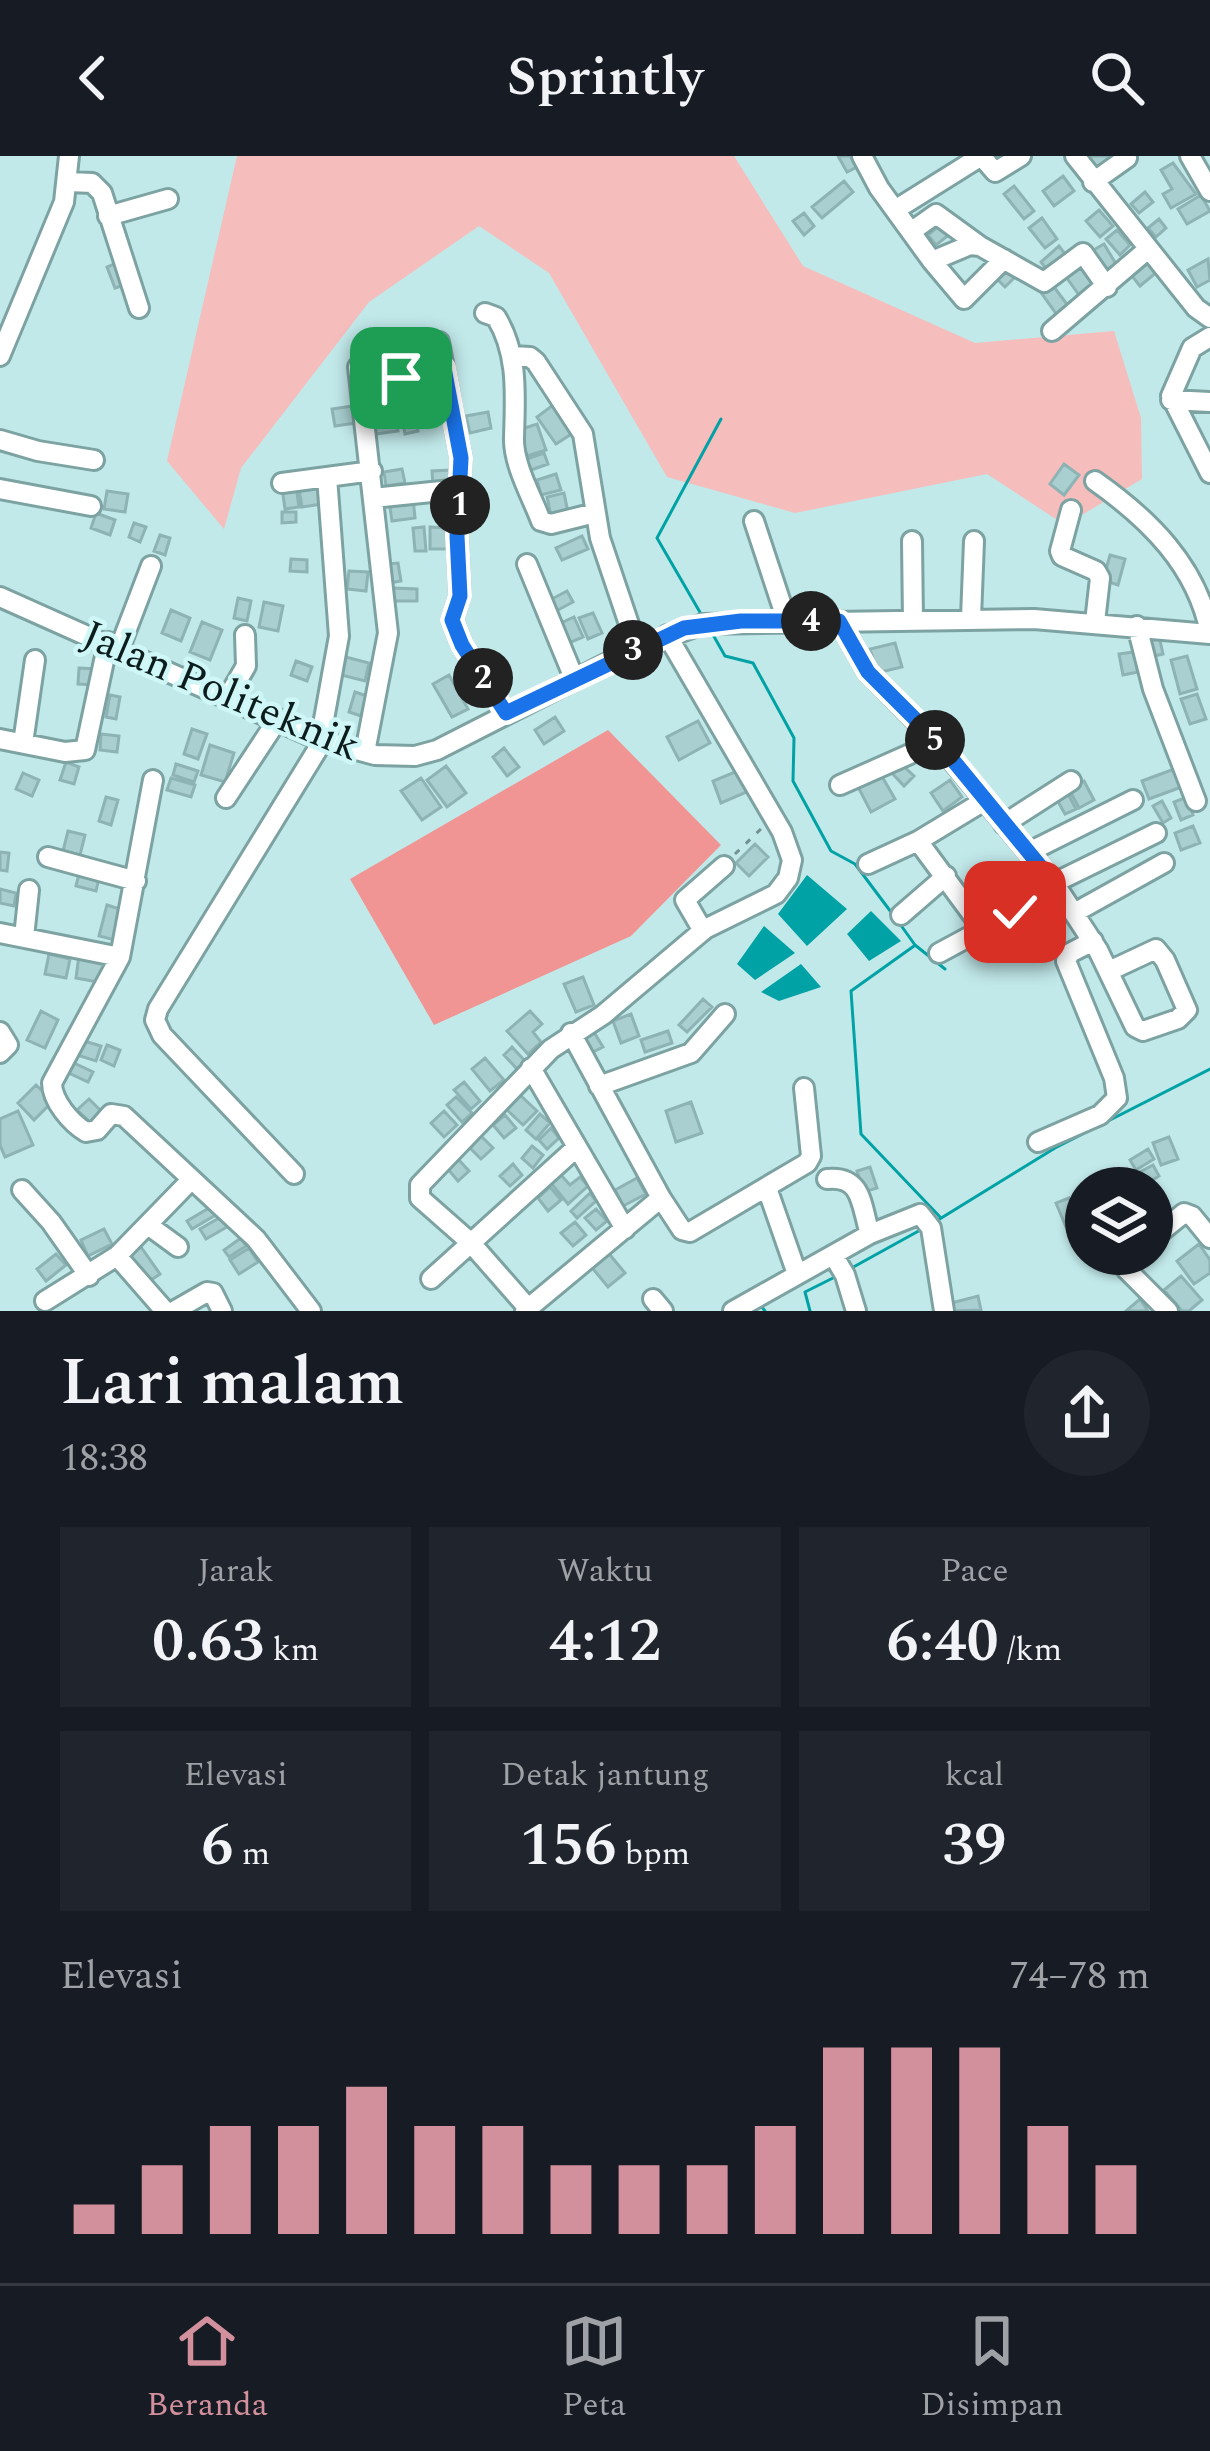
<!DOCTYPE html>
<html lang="id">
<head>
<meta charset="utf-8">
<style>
  body { margin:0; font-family:Spectral,serif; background:#20242c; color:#f1f3f6; height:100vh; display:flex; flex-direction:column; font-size:45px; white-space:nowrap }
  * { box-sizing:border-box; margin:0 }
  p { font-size:39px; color:#9ea1a6 }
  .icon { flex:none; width:66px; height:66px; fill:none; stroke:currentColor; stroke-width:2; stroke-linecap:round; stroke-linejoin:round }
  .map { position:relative; height:1155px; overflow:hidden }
  .details { display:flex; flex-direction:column; background:#171b24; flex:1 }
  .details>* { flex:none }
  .controls { position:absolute; left:1065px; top:1011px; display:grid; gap:24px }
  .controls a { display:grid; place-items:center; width:108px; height:108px; border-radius:50%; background:#171b24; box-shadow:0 3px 9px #0004; font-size:60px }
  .pin { position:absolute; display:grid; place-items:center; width:102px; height:102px; color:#fff; margin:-51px; border-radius:24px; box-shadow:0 6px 18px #0006 }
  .km { position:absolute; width:60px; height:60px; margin:-30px; border-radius:50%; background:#222; color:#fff; font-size:33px; line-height:60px; text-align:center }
  .round { display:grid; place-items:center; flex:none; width:126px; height:126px; border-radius:63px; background:#20242c }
  .headline { display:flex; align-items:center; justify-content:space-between; height:204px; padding:0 60px }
  h1 { font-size:66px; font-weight:600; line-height:90px }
  .metrics { display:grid; grid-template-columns:repeat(3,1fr); gap:18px; height:204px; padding:12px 60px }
  .metrics div { display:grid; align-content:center; border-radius:0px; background:#20242c; text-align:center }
  .metrics b { font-size:60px; font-weight:600 }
  .metrics small { font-size:33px; font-weight:400 }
  .metrics p { font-size:33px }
  .chart { height:336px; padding:24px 60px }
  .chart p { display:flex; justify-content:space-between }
  .chart svg { width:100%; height:216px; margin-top:12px; stroke:#d2909c; stroke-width:6 }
  header { display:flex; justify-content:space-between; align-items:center; height:156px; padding:0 60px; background:#171b24; font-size:54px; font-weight:600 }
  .tab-bar { display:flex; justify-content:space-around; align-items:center; height:168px; border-top:3px solid #363941; background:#171b24; font-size:33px; color:#9ea1a6 }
  .tab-bar a { display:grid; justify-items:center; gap:6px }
  .tab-bar .on { color:#d2909c }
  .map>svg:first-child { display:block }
</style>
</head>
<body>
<header><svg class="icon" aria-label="back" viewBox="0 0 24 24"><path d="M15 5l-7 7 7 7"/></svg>Sprintly<svg class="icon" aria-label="search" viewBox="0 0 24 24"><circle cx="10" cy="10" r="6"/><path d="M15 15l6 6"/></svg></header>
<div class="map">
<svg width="1210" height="1155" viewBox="0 0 1210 1155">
  <rect width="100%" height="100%" fill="#c2e9ea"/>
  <!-- green -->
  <path fill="#f5bdbb" d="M237,0H734L803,110L975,187L1114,175L1141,262L1142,323L1065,369L987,318L795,357L667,321L549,117L479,70L369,146L241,312L224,373L167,305Z"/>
  <!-- forest -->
  <path fill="#f09593" d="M608,574L721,689L631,780L434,869L350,723Z"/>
  <!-- water -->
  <path fill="#00a2a5" d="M807,719L847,753L807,790L778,758Z
    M871,755L901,785L869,805L847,778Z
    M764,770L795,797L755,824L737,808Z
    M801,808L821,831L779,845L761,836Z"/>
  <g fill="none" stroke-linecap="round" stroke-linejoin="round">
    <!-- stream -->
    <path stroke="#00a2a5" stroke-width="3" d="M701,458L657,382L721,263
      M712,477L725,500L753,507L794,582L793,625L831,695L855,708L894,760
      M900,768L915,789L945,813
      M914,790L851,835L861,978L941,1062
      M938,1064L1055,992L1210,913
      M848,1114L924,1072
      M761,1150L765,1155
      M810,1155L805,1136L835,1121"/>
  </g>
  <!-- building -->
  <path fill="#a9cfd0" stroke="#8eb3b4" stroke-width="3" d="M838,0H854L859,10L847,16Z
    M1089,0H1113L1114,1L1093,17L1084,4Z
    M1173,7L1196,38L1171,52L1163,38L1172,33L1161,14Z
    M1063,20L1074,35L1054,50L1043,35Z
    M844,25L853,36L822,62L812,51Z
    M1014,30L1034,55L1024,63L1004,38Z
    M1145,36L1153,46L1139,57L1131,48Z
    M1201,39L1210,55L1187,68L1178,53Z
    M1099,54L1113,70L1100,81L1086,65Z
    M804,57L814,70L804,79L793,65Z
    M1042,62L1057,83L1045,92L1029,72Z
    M1159,63L1166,72L1156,81L1148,72Z
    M941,68L950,78L936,89L928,79Z
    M1117,74L1130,89L1120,99L1106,83Z
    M1104,88L1116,108L1102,116L1090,96Z
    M1059,90L1065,98L1047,114L1041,106Z
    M1146,100L1158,115L1140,130L1128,115Z
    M1208,103L1210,124L1197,131L1188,114Z
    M119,106L127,128L115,132L107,111Z
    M1080,107L1095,127L1079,139L1064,118Z
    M1006,111L1015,121L1005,131L996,122Z
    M1051,127L1069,151L1057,159L1040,135Z
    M440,220L443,239L419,244L416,224Z
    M394,244L398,275L376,278L371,247Z
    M425,247L428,263L416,265L418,275L405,278L400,252Z
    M553,249L573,277L556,288L537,261Z
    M353,250L356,267L335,270L332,253Z
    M488,256L491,272L470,277L466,260Z
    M537,268L546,294L527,300L518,274Z
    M544,297L548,308L528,315L524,304Z
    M1064,308L1079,319L1064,339L1050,328Z
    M402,313L405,327L386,330L384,316Z
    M450,314L451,329L433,330L432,315Z
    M556,318L561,334L541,339L537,324Z
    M318,325L322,348L302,351L298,328Z
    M296,330L299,351L285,353L282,332Z
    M107,335L128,338L125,356L104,353Z
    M564,337L568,356L551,359L547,341Z
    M413,342L415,362L392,365L389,345Z
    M282,356H296V366L282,367Z
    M96,357L115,364L110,379L91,372Z
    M134,367L146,371L140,386L129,381Z
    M424,371L426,395H415L413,372Z
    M430,371L448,372V393H430Z
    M160,379L170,382L165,399L154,395Z
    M582,380L588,393L562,404L556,392Z
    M1110,399L1125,403L1118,429L1103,424Z
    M291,403L307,404V416L290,415Z
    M398,407L401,425L389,427L386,408Z
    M349,415L368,416L366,435L347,433Z
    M394,432L417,433V445H393Z
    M567,435L573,446L556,455L550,444Z
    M238,442L251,445L247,465L234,462Z
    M264,446L283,450L278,475L259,471Z
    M171,454L190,462L181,485L162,477Z
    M593,457L602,477L588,483L579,462Z
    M574,461L583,481L569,487L561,467Z
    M202,466L222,474L210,504L190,496Z
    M1159,480L1163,498L1150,501L1146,483Z
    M895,487L902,511L877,517L870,493Z
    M1134,496L1138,516L1123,519L1119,498Z
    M342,500L369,507L365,525L337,518Z
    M1187,500L1197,533L1180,538L1171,504Z
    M296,505L312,511L307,525L291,519Z
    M79,512L97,513L96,529L78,528Z
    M449,519L468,553L452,561L433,528Z
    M355,536L367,540L361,560L349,556Z
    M1197,538L1206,563L1190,568L1181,543Z
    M110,539L120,541L116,563L106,561Z
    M555,561L564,575L544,588L535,574Z
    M698,565L710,587L679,604L667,581Z
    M192,573L207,578L198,603L184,598Z
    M101,578L119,580L117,596L100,594Z
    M210,589L234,597L225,626L201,619Z
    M504,592L519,611L507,620L493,601Z
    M66,606L79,611L74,628L60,624Z
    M900,607L914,620L904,630L891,616Z
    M176,608L198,615L194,626L173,619Z
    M446,610L466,637L447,651L427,624Z
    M1177,612L1184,630L1149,643L1142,625Z
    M740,614L749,635L721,647L713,625Z
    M23,617L39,624L32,640L16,633Z
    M880,617L895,643L871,656L857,629Z
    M171,622L195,629L191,641L167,634Z
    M421,622L441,651L422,664L401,635Z
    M950,624L962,641L943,655L931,637Z
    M1084,625L1094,644L1079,652L1069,633Z
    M1067,636L1076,653L1065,658L1056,642Z
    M106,641L118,644L111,669L99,665Z
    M1187,641L1193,659L1181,664L1174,646Z
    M1162,645L1171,662L1163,667L1153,650Z
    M1193,670L1200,687L1181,694L1175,677Z
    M68,675L85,679L80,699L63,695Z
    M755,688L768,701L749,720L736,707Z
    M0,696L9,697L7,715L0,714Z
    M80,714L100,718L96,735L76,730Z
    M0,733L16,737L14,750L0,747Z
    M107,749L123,754L115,784L99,780Z
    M49,798L70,803L66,822L45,818Z
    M79,799L106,803L103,827L76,822Z
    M583,821L594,849L576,856L564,828Z
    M703,843L712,851L687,876L679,869Z
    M41,855L58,864L45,892L27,884Z
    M530,855L542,868L533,876L541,886L528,898L507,875Z
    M631,858L639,880L621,887L613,865Z
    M592,873L603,891L591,897L581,880Z
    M668,875L672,887L645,896L641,884Z
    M81,884L101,890L96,905L77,899Z
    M107,889L120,894L114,910L101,904Z
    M512,891L525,905L517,913L504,899Z
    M485,902L504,924L490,935L472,913Z
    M74,907L93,916L88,926L69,917Z
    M464,926L480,945L471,953L454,934Z
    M36,929L53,945L34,964L18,947Z
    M519,938L537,955L523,969L505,952Z
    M456,941L472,957L462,966L447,949Z
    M89,943L101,955L90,966L77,954Z
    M691,946L702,977L676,986L666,955Z
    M18,955L33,989L5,1001L0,989V963Z
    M444,955L457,969L444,981L431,967Z
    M540,958L550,967L536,983L526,974Z
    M505,959L516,972L504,982L493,969Z
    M551,972L559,982L547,993L539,984Z
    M481,980L493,992L481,1003L469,991Z
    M1169,981L1178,1003L1161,1009L1153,987Z
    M532,990L543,999L533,1012L522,1002Z
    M1148,993L1154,1003L1136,1014L1130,1004Z
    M458,1003L469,1015L458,1025L447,1012Z
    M513,1008L522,1019L510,1030L500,1020Z
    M1153,1009L1159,1020L1146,1028L1140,1016Z
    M870,1011L877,1032L864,1036L857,1015Z
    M1127,1013L1135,1027L1123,1032L1116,1019Z
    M560,1018L570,1029L580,1021L588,1030L568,1048L551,1027Z
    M637,1022L646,1038L623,1050L615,1034Z
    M550,1031L561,1044L548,1055L538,1042Z
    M1085,1034L1086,1066L1084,1067L1074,1038Z
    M590,1037L596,1045L577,1062L571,1055Z
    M1069,1042L1082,1072L1069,1078L1056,1047Z
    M214,1049L219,1057L192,1073L187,1065Z
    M596,1053L607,1065L596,1074L585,1062Z
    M226,1058L232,1068L206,1083L200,1073Z
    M575,1066L586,1079L573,1090L561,1077Z
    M104,1073L112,1088L88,1100L81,1084Z
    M241,1082L246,1090L229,1101L224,1094Z
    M1199,1088L1210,1104V1117L1194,1128L1177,1105Z
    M141,1091L160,1118L145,1128L126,1102Z
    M249,1092L258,1106L239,1118L230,1104Z
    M606,1094L625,1117L608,1131L589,1108Z
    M56,1098L66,1109L46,1125L37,1113Z
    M1181,1120L1202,1144L1189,1155H1182L1164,1134Z
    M978,1140L981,1154L953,1155L951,1147Z
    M1140,1143L1148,1155H1126Z"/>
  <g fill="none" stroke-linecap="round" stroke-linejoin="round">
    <defs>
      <path id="minor" d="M862,0L879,32L932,105L970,89L980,90L1044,126L1083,97L1107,131
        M1075,0L1196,152L1210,162
        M1190,0L1210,35
        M69,26L92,27L102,37L139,152
        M1093,26L1127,2
        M895,54L978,2H983L995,16L1021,0
        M108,60L168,43
        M912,75L936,58L980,90
        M932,105L964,143L1004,103
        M485,157L496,161C519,198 515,241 514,282C513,308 532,341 541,365L551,368L595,357
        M1052,175L1147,94
        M1210,181L1192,192L1171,240L1210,317
        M439,186L461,302L457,379L460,440L452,464L462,489L506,557
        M0,200L64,46L69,0
        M513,200L530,201L536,206L583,278L600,382L637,492
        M358,211L388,477L365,596
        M363,231L444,212
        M1171,244L1210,246
        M0,284L38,295L94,304
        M1095,325C1149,363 1197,410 1210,477
        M282,327L372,315
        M0,333L91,350
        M373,342L461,333
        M1071,354L1060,395L1062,400L1096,415L1100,422L1095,466
        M754,365L787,465
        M912,385L913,465
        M527,408L574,522
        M0,441L320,584L375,599L415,600L437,594L637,492L703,468L1034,463L1210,478
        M971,462L974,385
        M839,465L868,516L937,586L1054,727L1098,794L1135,871L1143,875L1178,863L1187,854L1165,804L1156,793L1109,815
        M1137,470L1153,533L1196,645
        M120,491L151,410
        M228,541L246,510L245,479
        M0,583L65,596L85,594L108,486
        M23,587L35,504
        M153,624L120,801L52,927C52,945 71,967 86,976L97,974L111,958L124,960L256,1083L311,1155
        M840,629L937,586
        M226,642L278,563
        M1004,668L1071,625
        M918,685L983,773
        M1029,696L1133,644
        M48,701L136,725
        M868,708L918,685L984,645
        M1074,757L1164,707
        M901,759L946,720
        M703,775L685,744L724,710
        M0,777L120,801
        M24,781L29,734
        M939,797L1015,756L1054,727L1156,677
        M0,876L8,889L0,897
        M531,912L625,1073
        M599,930L691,897L725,858
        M1038,986L1100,959L1117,942L1114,922L1066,805L1070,797L1093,785
        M294,1018L162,879L155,864L158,853L319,591L339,480L327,321
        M827,1023C863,1019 861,1050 870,1078
        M767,1032L797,1118
        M22,1034L51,1066L89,1120
        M661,1042L682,1074L690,1076L807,1007L811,1000L804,932
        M148,1069L178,1091
        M1152,1083L1184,1057L1192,1060L1210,1082
        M1134,1098L1126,1106V1113L1168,1155
        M833,1099L845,1119L856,1155
        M117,1100L165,1155
        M431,1123L577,991
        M653,1143L663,1155
        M45,1145L117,1100L190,1025
        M528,1152L470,1086L420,1042V1029L551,893L603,859L705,773L776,738L788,722L792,704L782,676L667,479
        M174,1155L207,1136L213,1137L222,1155
        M525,1155L661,1042L571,877
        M733,1155L870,1078L920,1058L931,1072L944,1155"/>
    </defs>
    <!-- minor casing -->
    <use href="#minor" stroke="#7da2a2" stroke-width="24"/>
    <!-- path -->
    <path stroke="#749091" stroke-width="3" stroke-dasharray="6 9" stroke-linecap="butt" d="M735,698L763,671"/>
    <!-- minor -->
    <use href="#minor" stroke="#fff" stroke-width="18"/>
  </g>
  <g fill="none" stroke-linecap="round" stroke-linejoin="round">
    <defs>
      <path id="route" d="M401,222L444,212L461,302L457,380L460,440L452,464L462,489L506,557L684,472L741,465H839L868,516L938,586L1054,727L1015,756"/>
    </defs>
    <!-- route casing -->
    <use href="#route" stroke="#fff" stroke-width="24"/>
    <!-- route -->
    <use href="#route" stroke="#1a73e8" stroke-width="15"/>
  </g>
  <g text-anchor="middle" stroke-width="9" stroke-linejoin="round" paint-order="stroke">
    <!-- street labels -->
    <g font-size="42" fill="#0d1c1c" stroke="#cff7f7">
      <text transform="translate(222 533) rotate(23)" y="15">Jalan Politeknik</text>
    </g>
  </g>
</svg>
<div class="controls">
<a><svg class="icon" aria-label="layers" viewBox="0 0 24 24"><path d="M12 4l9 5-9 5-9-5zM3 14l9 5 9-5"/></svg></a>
</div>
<div class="pin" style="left:401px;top:222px;background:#1e9e55"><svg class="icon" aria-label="arrive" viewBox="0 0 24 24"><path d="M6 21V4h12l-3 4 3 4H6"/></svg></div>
<div class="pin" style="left:1015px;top:756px;background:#d93025"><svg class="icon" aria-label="check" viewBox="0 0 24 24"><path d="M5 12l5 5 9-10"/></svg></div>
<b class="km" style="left:460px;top:349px">1</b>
<b class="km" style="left:483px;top:522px">2</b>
<b class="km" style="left:633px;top:494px">3</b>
<b class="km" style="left:811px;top:465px">4</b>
<b class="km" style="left:935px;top:584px">5</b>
</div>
<section class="details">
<div class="headline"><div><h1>Lari malam</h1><p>18:38</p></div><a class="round"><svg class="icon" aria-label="share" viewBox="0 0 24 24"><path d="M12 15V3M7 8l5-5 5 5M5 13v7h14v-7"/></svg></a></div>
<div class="metrics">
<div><p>Jarak</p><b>0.63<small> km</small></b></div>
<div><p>Waktu</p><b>4:12</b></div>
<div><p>Pace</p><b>6:40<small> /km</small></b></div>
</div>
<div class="metrics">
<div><p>Elevasi</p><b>6<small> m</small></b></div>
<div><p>Detak jantung</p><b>156<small> bpm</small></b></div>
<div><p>kcal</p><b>39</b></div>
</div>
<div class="chart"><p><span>Elevasi</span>74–78 m</p>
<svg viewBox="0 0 160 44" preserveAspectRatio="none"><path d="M5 44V38M15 44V30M25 44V22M35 44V22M45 44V14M55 44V22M65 44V22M75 44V30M85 44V30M95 44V30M105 44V22M115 44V6M125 44V6M135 44V6M145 44V22M155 44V30"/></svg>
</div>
</section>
<nav class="tab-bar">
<a class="on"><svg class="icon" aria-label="home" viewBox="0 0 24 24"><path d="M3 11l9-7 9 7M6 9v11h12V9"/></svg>Beranda</a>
<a><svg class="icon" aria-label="map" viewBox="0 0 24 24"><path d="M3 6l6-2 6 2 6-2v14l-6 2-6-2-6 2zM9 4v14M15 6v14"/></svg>Peta</a>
<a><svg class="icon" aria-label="saved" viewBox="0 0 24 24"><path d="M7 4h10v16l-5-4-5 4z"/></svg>Disimpan</a>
</nav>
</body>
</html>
